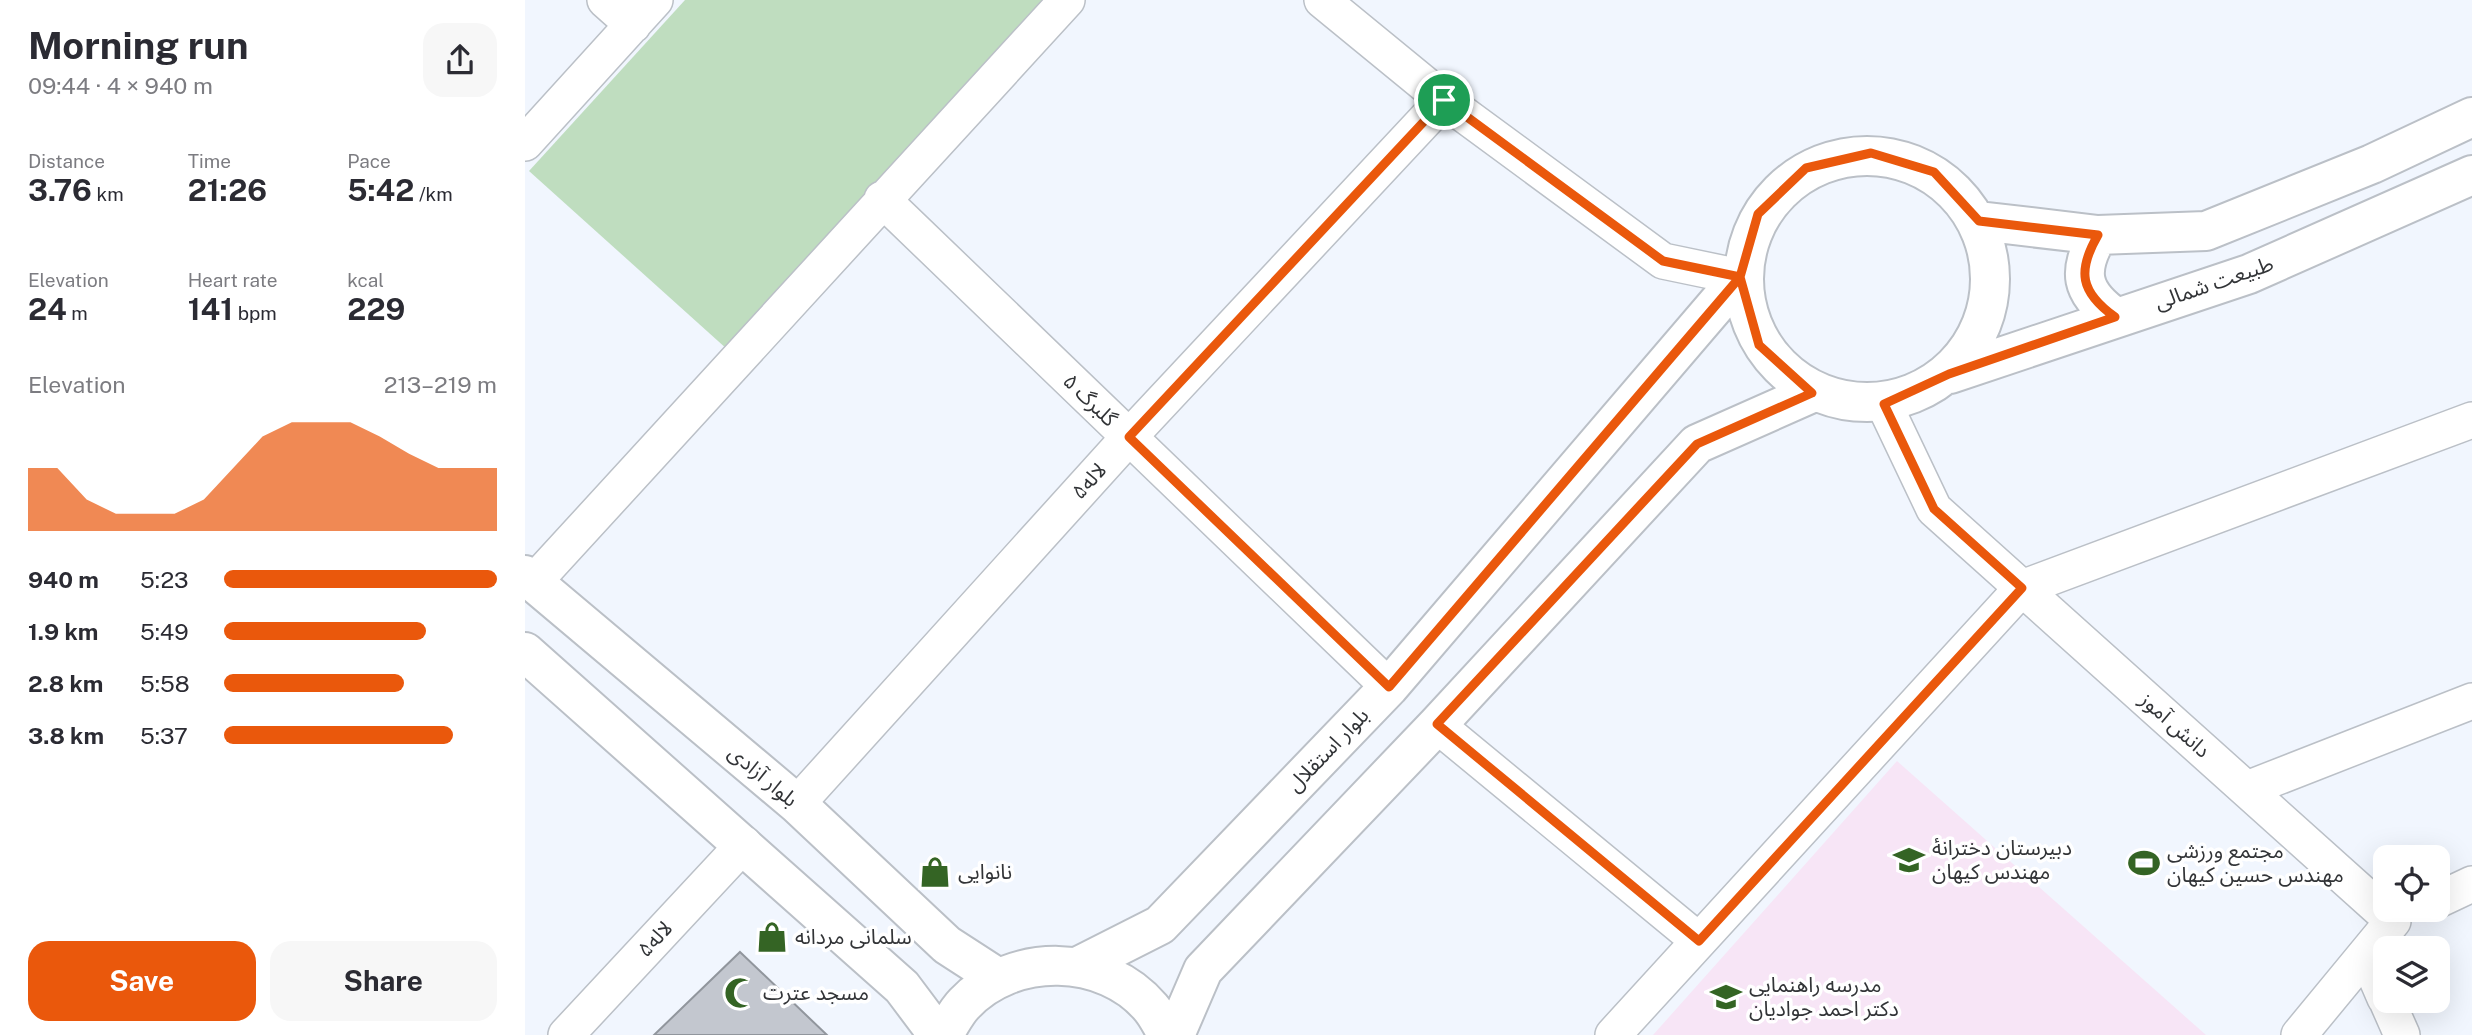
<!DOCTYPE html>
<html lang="en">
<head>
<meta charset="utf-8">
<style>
  body { margin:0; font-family:"Public Sans","Noto Sans Arabic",sans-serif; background:#f7f7f7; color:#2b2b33; height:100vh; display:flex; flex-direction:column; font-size:26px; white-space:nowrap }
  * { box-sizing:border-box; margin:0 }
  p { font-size:23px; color:#7c7c81 }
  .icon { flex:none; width:38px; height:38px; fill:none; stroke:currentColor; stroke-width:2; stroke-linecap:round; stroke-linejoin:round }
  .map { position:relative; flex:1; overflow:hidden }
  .sheet { display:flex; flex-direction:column; background:#fff; width:525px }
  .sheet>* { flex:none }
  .controls { position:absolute; left:1848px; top:845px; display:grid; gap:14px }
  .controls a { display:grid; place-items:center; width:77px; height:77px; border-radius:14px; background:#fff; box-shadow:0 7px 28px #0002; font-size:35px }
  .pin { position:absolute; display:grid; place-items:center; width:60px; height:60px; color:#fff; margin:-30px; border:4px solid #fff; border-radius:50%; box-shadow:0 2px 7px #0007 }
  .round { display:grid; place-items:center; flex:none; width:74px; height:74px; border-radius:21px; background:#f7f7f7 }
  .headline { display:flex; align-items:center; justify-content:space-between; height:119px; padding:0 28px }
  h1 { font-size:38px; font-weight:700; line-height:52px }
  .figures { display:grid; grid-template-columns:repeat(3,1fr); gap:10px; height:119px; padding:7px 28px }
  .figures div { display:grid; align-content:center }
  .figures b { font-size:30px; font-weight:700 }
  .figures small { font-size:19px; font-weight:400 }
  .figures p { font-size:19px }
  .chart { height:196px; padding:14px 28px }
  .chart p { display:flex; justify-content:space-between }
  .chart svg { width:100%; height:126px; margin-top:7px; fill:#ea580c; opacity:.7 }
  .button { display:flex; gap:14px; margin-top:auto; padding:14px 28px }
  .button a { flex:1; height:80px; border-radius:21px; background:#ea580c; color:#fff; font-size:28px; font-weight:700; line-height:80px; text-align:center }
  .button a+a { background:#f7f7f7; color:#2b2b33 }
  ul { padding:0 28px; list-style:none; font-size:23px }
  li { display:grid; grid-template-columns:112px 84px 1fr; align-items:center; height:52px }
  li i { height:18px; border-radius:9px; background:#ea580c }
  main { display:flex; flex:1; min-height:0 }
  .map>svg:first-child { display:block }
</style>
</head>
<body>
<main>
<section class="sheet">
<div class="headline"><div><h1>Morning run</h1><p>09:44 · 4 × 940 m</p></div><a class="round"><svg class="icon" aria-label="share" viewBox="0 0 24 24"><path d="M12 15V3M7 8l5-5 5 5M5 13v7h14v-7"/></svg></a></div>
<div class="figures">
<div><p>Distance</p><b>3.76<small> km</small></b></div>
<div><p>Time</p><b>21:26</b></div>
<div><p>Pace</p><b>5:42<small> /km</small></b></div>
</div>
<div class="figures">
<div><p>Elevation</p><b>24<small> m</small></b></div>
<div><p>Heart rate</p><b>141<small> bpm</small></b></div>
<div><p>kcal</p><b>229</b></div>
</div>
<div class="chart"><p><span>Elevation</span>213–219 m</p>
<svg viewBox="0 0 160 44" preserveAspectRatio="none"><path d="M0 44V22L10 22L20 33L30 38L40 38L50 38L60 33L70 22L80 11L90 6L100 6L110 6L120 11L130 17L140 22L150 22L160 22V44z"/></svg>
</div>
<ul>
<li><b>940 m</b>5:23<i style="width:100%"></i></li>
<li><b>1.9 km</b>5:49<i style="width:74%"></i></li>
<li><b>2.8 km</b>5:58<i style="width:66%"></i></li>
<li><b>3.8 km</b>5:37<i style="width:84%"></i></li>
</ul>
<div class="button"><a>Save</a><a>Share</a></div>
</section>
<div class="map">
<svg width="1947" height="1035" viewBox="0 0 1947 1035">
  <rect width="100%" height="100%" fill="#f1f6fe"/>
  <!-- education -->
  <path fill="#f7e5f6" d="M1372,761L1681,1035H1128Z"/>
  <!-- green -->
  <path fill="#bfddbf" d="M160,0H522L203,350L4,171Z"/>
  <!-- building -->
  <path fill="#c3c7cf" stroke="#91969d" stroke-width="2" d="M215,952L302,1035H129Z"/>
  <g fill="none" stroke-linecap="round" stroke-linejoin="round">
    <defs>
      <path id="street" d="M80,0L108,25
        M797,0L919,100L1138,261L1215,277
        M0,143L130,0
        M357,199L864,687
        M1359,404L1409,509L1868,921L1774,1035
        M8,583L542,0
        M912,725L1174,941
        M1722,789L1947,701
        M272,804L604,437L919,100
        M1913,900L1947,884
        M1841,954L1860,998
        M1862,1001L1877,1035
        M41,1035L219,844
        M1088,1035L1497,588L1947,420"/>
      <path id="secondary" d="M1219 279a123 123 0 1 1 246 0a123 123 0 1 1-246 0Z
        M1454,221L1573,235L1681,231L1847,164L1947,117
        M1573,235C1552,271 1555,292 1590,317
        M1425,374L1724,274L1947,175
        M0,575L272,804L422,945L473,978
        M0,652L377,987L413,1035
        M554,966L635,925L864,687L1215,277
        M418,1035C425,1025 431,1012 439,1004C487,952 580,953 626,1008C632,1015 637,1026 643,1035
        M650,1035L678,970L912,725L1172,444L1287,393"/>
    </defs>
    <!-- street casing -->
    <use href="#street" stroke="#bbc0c7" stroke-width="38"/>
    <!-- secondary casing -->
    <use href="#secondary" stroke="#bbc0c7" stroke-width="42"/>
    <!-- street -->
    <use href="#street" stroke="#fff" stroke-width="35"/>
    <!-- secondary -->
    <use href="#secondary" stroke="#fff" stroke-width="38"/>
  </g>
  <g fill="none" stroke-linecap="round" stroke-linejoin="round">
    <defs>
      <path id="route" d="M919,100L604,437L864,687L1215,277L1234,345L1287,393L1172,444L912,724L1174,941L1497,588L1409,509L1359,404L1424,374L1590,317C1555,292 1552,271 1573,235L1454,221L1409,172L1346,153L1281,168L1233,214L1215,277L1138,261L919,100"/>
    </defs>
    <!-- route casing -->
    <use href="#route" stroke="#fff" stroke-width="14"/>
    <!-- route -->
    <use href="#route" stroke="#ea580c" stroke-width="9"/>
  </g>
  <!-- icons -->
  <defs>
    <symbol id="school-bare" viewBox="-9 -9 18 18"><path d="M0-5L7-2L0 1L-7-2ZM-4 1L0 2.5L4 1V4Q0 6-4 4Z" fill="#346424" stroke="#fff" stroke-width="2.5" paint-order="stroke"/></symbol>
    <symbol id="stadium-bare" viewBox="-9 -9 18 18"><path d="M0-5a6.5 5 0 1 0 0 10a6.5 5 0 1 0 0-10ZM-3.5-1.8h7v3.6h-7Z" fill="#346424" stroke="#fff" stroke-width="2.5" paint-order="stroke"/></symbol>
    <symbol id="shop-bare" viewBox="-9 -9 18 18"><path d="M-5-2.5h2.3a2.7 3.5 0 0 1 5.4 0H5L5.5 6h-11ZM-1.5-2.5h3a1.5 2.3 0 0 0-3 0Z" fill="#346424" stroke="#fff" stroke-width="2.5" paint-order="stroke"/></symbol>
    <symbol id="mosque-bare" viewBox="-9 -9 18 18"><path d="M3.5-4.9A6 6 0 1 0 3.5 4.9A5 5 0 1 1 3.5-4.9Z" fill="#346424" stroke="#fff" stroke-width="2.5" paint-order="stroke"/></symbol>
  </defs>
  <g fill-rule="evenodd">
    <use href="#school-bare" x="1362" y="838" width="44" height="44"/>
    <use href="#stadium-bare" x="1597" y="841" width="44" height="44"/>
    <use href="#shop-bare" x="388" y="850" width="44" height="44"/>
    <use href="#shop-bare" x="225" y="915" width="44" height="44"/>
    <use href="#mosque-bare" x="193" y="971" width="44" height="44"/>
    <use href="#school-bare" x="1179" y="975" width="44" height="44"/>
  </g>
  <g text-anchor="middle" stroke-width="7" stroke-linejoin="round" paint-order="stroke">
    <!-- street labels -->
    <g font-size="21" fill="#323437" stroke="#fff">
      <text transform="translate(1689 283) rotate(-19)" y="7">طبیعت شمالی</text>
      <text transform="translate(565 400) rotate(44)" y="7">گلبرگ ۵</text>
      <text transform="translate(564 481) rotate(-48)" y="7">لاله۵</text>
      <text transform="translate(1650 725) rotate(42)" y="7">دانش آموز</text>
      <text transform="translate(803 750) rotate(-46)" y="7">بلوار استقلال</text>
      <text transform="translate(238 776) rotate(40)" y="7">بلوار آزادی</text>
      <text transform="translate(130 939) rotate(-47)" y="7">لاله۵</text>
    </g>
    <!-- poi labels -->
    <g font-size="21" fill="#323437" stroke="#fff" text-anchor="start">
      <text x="1407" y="855">دبیرستان دخترانۀ<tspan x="1407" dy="24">مهندس کیهان</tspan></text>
      <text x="1642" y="858">مجتمع ورزشی<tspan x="1642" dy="24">مهندس حسین کیهان</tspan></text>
      <text x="433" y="879">نانوایی</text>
      <text x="270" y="944">سلمانی مردانه</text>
      <text x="1224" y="992">مدرسه راهنمایی<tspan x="1224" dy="24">دکتر احمد جوادیان</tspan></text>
      <text x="238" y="1000">مسجد عترت</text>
    </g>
  </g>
</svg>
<div class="controls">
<a><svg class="icon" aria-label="locate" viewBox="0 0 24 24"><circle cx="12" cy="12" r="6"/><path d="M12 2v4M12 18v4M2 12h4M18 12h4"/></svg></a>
<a><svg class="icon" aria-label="layers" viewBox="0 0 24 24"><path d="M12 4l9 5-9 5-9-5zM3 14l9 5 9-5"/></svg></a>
</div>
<div class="pin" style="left:919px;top:100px;background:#1e9e55"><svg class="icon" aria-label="arrive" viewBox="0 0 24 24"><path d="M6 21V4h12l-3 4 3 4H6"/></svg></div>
</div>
</main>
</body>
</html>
